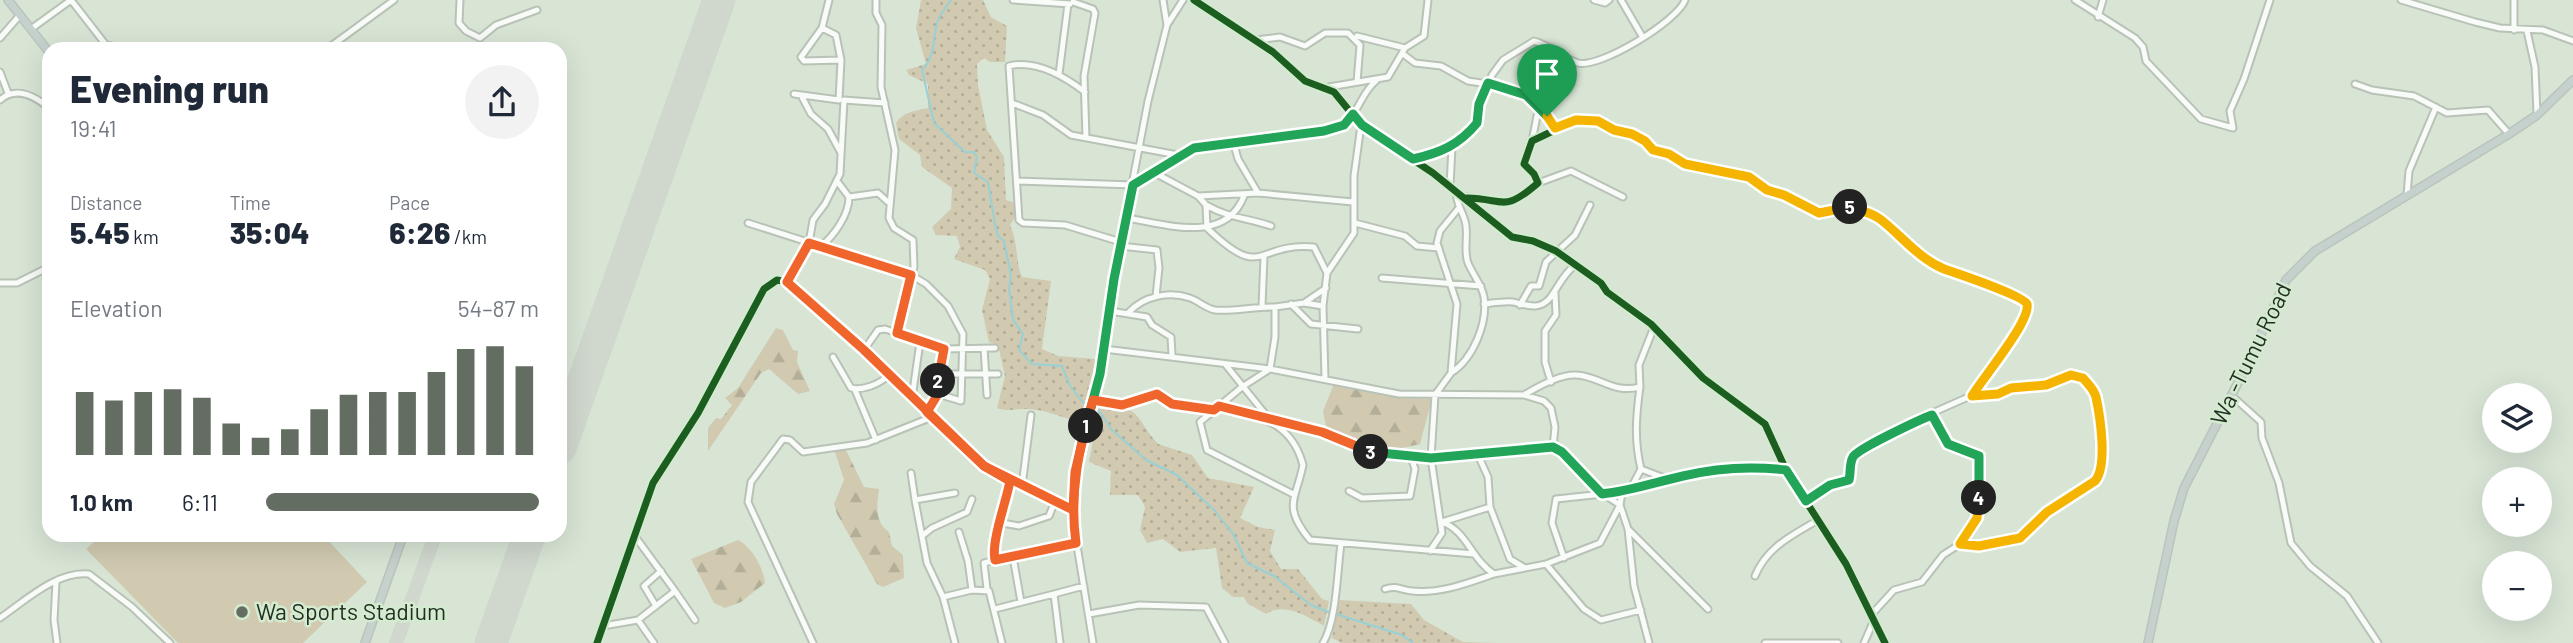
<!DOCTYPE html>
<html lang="en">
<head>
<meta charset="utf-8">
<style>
  body { margin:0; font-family:Barlow,sans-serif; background:#f2f2f3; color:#1f2937; height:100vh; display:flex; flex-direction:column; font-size:26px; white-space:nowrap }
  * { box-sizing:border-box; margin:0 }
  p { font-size:23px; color:#747a83 }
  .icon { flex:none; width:38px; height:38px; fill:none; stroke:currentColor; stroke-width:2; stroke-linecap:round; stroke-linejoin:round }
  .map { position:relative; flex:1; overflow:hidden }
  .details { position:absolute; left:42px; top:42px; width:525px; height:500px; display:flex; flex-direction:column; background:#fff; border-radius:21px; box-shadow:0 7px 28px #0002 }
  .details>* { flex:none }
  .buttons { position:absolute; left:2482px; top:383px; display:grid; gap:14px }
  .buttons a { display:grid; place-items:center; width:70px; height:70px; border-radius:50%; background:#fff; box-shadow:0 7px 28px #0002; font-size:35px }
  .pin { position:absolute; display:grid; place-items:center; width:60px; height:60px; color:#fff; margin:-72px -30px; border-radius:50% 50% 50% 0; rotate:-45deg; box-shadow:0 0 7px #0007 }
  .pin .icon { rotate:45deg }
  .km { position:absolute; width:35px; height:35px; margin:-18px; border-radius:50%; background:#222; color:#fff; font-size:19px; line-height:35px; text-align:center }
  .round { display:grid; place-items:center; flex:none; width:74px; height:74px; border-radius:37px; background:#f2f2f3 }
  .head { display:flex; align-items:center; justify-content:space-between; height:119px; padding:0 28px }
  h1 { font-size:38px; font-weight:800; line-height:52px }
  .metrics { display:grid; grid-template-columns:repeat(3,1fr); gap:10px; height:119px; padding:7px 28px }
  .metrics div { display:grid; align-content:center }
  .metrics b { font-size:30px; font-weight:800 }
  .metrics small { font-size:19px; font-weight:400 }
  .metrics p { font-size:19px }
  .chart { height:196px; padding:14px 28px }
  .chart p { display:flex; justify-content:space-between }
  .chart svg { width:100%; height:126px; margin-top:7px; stroke:#636d61; stroke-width:6 }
  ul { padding:0 28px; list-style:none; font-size:23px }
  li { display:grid; grid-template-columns:112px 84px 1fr; align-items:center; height:52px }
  li i { height:18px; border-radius:9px; background:#636d61 }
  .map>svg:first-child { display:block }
</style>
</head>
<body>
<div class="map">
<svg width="2573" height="643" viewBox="0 0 2573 643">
  <defs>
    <pattern id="grass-dots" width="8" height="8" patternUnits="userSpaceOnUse" patternTransform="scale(1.75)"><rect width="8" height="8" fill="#d1cab1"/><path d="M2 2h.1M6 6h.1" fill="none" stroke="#b3ae98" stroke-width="1.8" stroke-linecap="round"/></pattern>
    <pattern id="forest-firs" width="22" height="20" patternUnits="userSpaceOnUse" patternTransform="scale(1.75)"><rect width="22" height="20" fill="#d1cab1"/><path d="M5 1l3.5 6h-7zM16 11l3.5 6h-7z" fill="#b3ae98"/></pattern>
  </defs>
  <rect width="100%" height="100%" fill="#d8e5d5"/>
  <!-- grass -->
  <path fill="url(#grass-dots)" d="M921,0H983L991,17L1007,26L1005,62H990L984,58L977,64L978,85L987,130L1004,157L1006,200L1015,203L1014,219L1010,225C1019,246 1015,261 1022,277L1051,281L1042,349L1058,356L1096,359L1080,423C1062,417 1044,409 1025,409C1013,409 1009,412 997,408L1005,376L998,345L989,342L982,310L990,279L985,270L954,259L960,247L957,236L936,235L932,227L951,209L952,188L922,167L920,155L899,139L896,123C904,111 916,111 928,108V84L909,75L906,70L926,64L916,28Z
    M1100,403C1144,409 1133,415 1158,444L1192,455L1208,478L1254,487L1240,518L1258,527L1275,530L1270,551L1281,569H1298L1322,599L1329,601L1324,626C1306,616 1284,602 1266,614L1247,603L1244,597H1233L1222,588L1216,548L1180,552L1163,539L1147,543L1140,530L1145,507L1138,495H1110L1111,471L1089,462Z
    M1339,600L1411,604L1424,620L1463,642L1498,643H1342L1332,638Z"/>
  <!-- forest -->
  <path fill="url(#forest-firs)" d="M776,328L783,330L793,350L798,351L797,362L810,391L798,394L769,369L761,373L708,451V428L716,418L721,419L732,405L725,398L738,388Z
    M1334,384L1391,397L1432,399L1420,444C1381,454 1362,450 1327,432L1323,411Z
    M841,448L847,452L864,487L879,489C877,506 874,521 889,532L892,546L903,555L904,578L883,587L877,584L837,514L834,504L844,480L834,449Z
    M738,540C752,547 763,567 765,583L741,602L725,608L714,603L691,559Z"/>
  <!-- garden -->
  <path fill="#d1cab1" d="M101,536H324L367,582L303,643H178L86,549Z"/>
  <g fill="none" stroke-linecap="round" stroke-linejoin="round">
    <!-- stream -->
    <path stroke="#98d1d5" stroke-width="2" d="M951,0C947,6 941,13 938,20C932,38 937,54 922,70L934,123L965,152H974L977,157L974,173L988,182L995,224L998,236L1004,241L1011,275L1009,289L1013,320L1023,334L1019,350L1032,364L1062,366L1070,386L1086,406
      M1097,408L1112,430L1146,460L1177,475L1215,511L1233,534L1247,563L1274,576L1311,605L1329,612
      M1336,614L1402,635L1413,643"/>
    <!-- taxiway -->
    <path stroke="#d0d8ce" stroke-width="14" d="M396,643L435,536"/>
    <!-- runway -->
    <path stroke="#d0d8ce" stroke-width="33" d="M560,448L719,0
      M491,643L529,536"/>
    <defs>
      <path id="minor" d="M71,0L106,45L125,49
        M460,0L459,23L466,31L480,38L496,25L537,10
        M829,0L822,28L801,57L804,61L841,60
        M876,0V13L882,25L881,87L895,150L889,218L894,228L913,240L914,267L905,292L897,333
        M1013,0L1070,4
        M1163,0L1167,25
        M1194,0L1273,52L1305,81L1334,92L1361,125L1433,173L1512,237L1533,241L1556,251L1601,283L1607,292L1651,324L1703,378L1765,424L1786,470L1846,564L1885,643
        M1594,0L1605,3L1609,0
        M1621,0L1642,36
        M2075,0L2135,38L2143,47L2146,61L2201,119L2233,128L2230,111L2244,79L2270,0
        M2401,0L2475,22L2500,28L2543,30L2573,41
        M2514,0V30
        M1073,2L1093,9L1095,13L1084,76L1086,138
        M2098,17L2103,0
        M822,28L836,35L841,60L839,100
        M31,29L71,0
        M2527,31L2535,67L2537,114
        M1357,36L1405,48
        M0,38L20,15
        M1256,40L1280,37L1305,46L1325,33H1348L1360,45L1357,82
        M327,49L394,0
        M1403,54L1415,63L1441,66L1468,81L1501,86L1526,95L1543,110L1555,128
        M0,72L8,93
        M1059,74L1068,4
        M2355,84L2372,90L2414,96L2447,113L2488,110L2509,134
        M1329,87L1388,77L1405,48L1424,36L1428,0
        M1085,92C1064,76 1036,59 1009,66L1019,220L1023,223L1065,225L1121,242
        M794,94L839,100
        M802,97L811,114L828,129L841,153
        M0,100C16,86 35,96 49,108
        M1012,103L1043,115L1071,135L1178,155
        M1233,141L1238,159L1258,193
        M1532,141L1537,116L1543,110
        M1413,159L1444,151L1462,140L1479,120V104L1492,75L1503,60L1534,41C1550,45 1562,58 1578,63C1599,69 1678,21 1685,0
        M1153,172L1198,196L1258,193L1353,202
        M837,181L849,197L878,193L888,202
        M1017,181L1133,185L1194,148L1338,127C1358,119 1360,93 1376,81
        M1538,183L1571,171L1623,197
        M1450,186L1452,147
        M2407,195L2409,171L2436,107
        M1198,196L1206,205L1207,228C1264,283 1255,242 1314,247L1327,273
        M1467,197C1506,199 1503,213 1538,183L1534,174L1524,164L1532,141L1576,120L1598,121L1614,129L1632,134L1653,150L1669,154L1685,164L1749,177L1767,190L1784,195L1819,213L1850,206L1873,215L1920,255L1937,266L2020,297L2027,306L2025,313L2004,352L1972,396
        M1206,205C1231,219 1245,217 1271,226
        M1126,218C1166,224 1225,245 1244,196
        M748,223L911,275L926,284L948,306L963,334L961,401L938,394
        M1355,223L1405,236L1417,246L1439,248
        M1120,246L1157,250L1159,268L1156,296
        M820,247C834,236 849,215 849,197
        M1382,278L1481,286
        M787,282L809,243L813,220L825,204L840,174L844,100L885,103
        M0,283H17L49,267
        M1304,303L1326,288
        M1291,304L1311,324L1358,329
        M1484,304C1493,303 1505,301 1513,302C1527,305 1539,311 1550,298C1559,286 1562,276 1574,266
        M1520,305L1531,286H1539L1546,262L1575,235L1590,205
        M1262,306L1264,257
        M1110,311L1147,317L1152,325L1171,337L1172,355
        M1129,312C1144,296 1169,291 1190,298C1199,301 1205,308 1215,310C1233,312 1256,306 1275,307
        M984,348L987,395
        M1104,349L1270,369L1399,394L1524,395L1544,401L1551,408L1555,427L1553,448
        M864,350L878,330L885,329L944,349L995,348
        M833,357L851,388C863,391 879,384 888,376
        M1225,364L1270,420L1322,432L1361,450L1431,458L1495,454L1545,446L1562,452L1603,494L1620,505L1628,529L1634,586L1649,643
        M1451,373C1473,359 1488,323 1484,297C1482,285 1473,275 1468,263C1463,250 1469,234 1465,221C1462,210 1456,204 1456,191
        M939,374H998
        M1325,379L1323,306L1327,273L1354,233V176L1361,125
        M1551,382L1545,362V331L1556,315L1555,293
        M855,390L876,440
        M1524,395C1537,387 1559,374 1576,375C1600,376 1612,394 1640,387L1639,365L1654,327
        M2231,395L2261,422L2262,438L2279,483L2291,543L2310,566L2347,596L2378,643
        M912,398L920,342
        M1093,400L1122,405L1157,394L1172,404L1215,410
        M1219,406C1258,417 1291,420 1303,465C1296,500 1282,506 1310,540L1474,554
        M927,412L938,394L944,349
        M1641,469L1667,479
        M911,473L915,500
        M1022,486L1031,415
        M1630,490L1641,469C1634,440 1636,416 1640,387
        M1349,491L1362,498L1410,496L1415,469L1411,457
        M955,493L915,500L927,563L943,597L955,643
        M1293,494L1207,450L1200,422L1242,387L1270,369L1275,337V307L1304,303L1323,306
        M1806,501L1830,485L1846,482L1853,456L1863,447L1878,443L1905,425L1975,394H1998L2011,388L2046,385L2071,375L2083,378C2102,401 2106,445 2100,475L2047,512L2020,538L1979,546L1960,544
        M1490,507L1510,559L1525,568
        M1442,522C1467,531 1471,559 1494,574L1546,564L1600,543L1620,505L1622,492
        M1442,522L1490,507L1488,477L1478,455
        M1002,523L1019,526L1049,516L1055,501
        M1628,529L1708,609
        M959,532L968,561L972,590
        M922,536L932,528L967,512L972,499
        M1430,551L1442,533L1431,458L1435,395L1451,373L1457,304L1437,243L1440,231L1458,209
        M1013,557L1021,602
        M1564,558L1552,523L1556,499L1622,492L1686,475L1754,467L1786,470
        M995,560L1076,543
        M1546,564L1584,609L1601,620L1641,610
        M1755,576C1767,547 1791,536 1818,520
        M56,582L54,620L57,643
        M987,589L984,563L995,560C991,540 1006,503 1010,481
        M1385,589C1397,585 1401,590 1412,591C1440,594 1468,583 1494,574
        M675,591L695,620
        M943,597L972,590L989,591L1002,643
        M656,606L644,586L661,571
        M995,609L1054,594
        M1089,614L1139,605L1206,607L1225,643
        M1872,614L1894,590L1922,582L1943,555L1960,544L1978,515L1979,456L1948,444L1932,415
        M0,618C25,601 56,571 89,574L132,607L170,643
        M638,620L654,643
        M603,626L638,620L675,591L634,535
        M597,643L653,483L698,413L764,289L777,280L787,282L864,350L984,466L1073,510
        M813,643L748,502L751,482L783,439L790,440L803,452L867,443L932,417
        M1060,643L1054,594L1084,586
        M1093,643L1073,521L1075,473L1100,374L1114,279L1148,101L1167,25L1183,0
        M1323,643C1337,620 1337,572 1341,544
        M1765,643H1838
        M1864,643L1874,620"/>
      <path id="highway" d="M8,0L49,52
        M365,643L403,536
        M2148,643L2174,521L2184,488L2245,369L2286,280L2315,251L2509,134L2537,115L2573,80"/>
    </defs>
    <!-- minor casing -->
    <use href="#minor" stroke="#b8c2b6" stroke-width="9"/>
    <!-- highway casing -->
    <use href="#highway" stroke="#bdc3bc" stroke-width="10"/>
    <!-- minor -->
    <use href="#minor" stroke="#f9fbf9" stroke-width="5"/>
    <!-- highway -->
    <use href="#highway" stroke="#c4d1cc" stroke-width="7"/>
    <defs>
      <path id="cycleway" d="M1194,0L1273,52L1305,81L1334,92L1361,125L1433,173L1512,237L1533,241L1556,251L1601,283L1607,292L1651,324L1703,378L1765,424L1786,470L1846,564L1885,643
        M1467,198C1506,199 1503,213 1538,183L1534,174L1524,164L1532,141L1576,120L1598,121L1614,129L1632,134L1653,150L1669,154L1685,164L1749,177L1767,190L1784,195L1819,213L1850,206L1873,215L1920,255L1937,266L2020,297L2027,306L2025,313L2004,352L1972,396
        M597,643L653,483L698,413L764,289L777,280L787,282L864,350L984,466L1073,510"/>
    </defs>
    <!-- cycleway casing -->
    <use href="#cycleway" stroke="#d3ebcf" stroke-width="11"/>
    <!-- cycleway -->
    <use href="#cycleway" stroke="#1b5e20" stroke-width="7"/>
  </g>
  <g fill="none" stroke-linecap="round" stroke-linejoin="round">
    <defs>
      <path id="split-1" d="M1086,426L1100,374L1114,279L1133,185L1194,148L1324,131L1344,125L1353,114L1362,125L1413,159C1440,153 1459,145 1477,123L1479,104L1488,83L1526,95L1547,116"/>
      <path id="split-2" d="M938,381L944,349L897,333L911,275L809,243L787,282L864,350L984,466L1073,510L1075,472L1086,426"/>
      <path id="split-3" d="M938,381V394L927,412L984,466L1010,481C1006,503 991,541 995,560L1076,543C1069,493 1079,448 1093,400L1122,405L1157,394L1172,404L1214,410L1219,406L1322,432L1371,452"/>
      <path id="split-4" d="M1371,452L1431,458L1553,447L1562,452L1602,494C1630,491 1656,482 1683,476C1716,468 1752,466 1786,470L1806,501L1830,485L1849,480C1851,473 1849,464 1853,457C1857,449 1919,420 1932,415L1948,444L1979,456V498"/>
      <path id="split-5" d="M1850,207C1860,210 1872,213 1880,219C1902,236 1918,258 1944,269C1956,273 2024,296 2027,304C2031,321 1982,379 1972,396L1998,394L2011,388L2046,385L2071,375L2083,378C2087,383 2094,389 2096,397C2100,416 2108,466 2095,481L2047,512L2020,538L1979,546L1960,544L1977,518L1979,498"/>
      <path id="split-6" d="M1547,116L1555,128L1576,120L1598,121L1614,130L1632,134L1645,141L1653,150L1669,154L1685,164L1749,177L1767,190L1784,195L1819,213L1850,207"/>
    </defs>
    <!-- split-1 casing -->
    <use href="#split-1" stroke="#fff" stroke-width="14"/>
    <!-- split-2 casing -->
    <use href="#split-2" stroke="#fff" stroke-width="14"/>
    <!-- split-3 casing -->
    <use href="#split-3" stroke="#fff" stroke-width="14"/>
    <!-- split-4 casing -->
    <use href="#split-4" stroke="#fff" stroke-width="14"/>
    <!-- split-5 casing -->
    <use href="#split-5" stroke="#fff" stroke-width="14"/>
    <!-- split-6 casing -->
    <use href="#split-6" stroke="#fff" stroke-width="14"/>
    <!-- split-1 -->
    <use href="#split-1" stroke="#22a559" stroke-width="9"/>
    <!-- split-2 -->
    <use href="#split-2" stroke="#f0652b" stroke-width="9"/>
    <!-- split-3 -->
    <use href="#split-3" stroke="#f0652b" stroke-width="9"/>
    <!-- split-4 -->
    <use href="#split-4" stroke="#22a559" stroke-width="9"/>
    <!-- split-5 -->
    <use href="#split-5" stroke="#f5b400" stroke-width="9"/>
    <!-- split-6 -->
    <use href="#split-6" stroke="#f5b400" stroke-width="9"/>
  </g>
  <!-- markers -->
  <circle fill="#636d61" stroke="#d3ebcf" stroke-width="2.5" cx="242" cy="612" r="7"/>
  <g text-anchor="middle" stroke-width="5" stroke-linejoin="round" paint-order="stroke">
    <!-- street labels -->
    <g font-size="23" fill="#242d23" stroke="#d3ebcf">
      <text transform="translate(2251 354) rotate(-64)" y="8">Wa -Tumu Road</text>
    </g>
    <!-- poi labels -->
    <g font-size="23" fill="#242d23" stroke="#d3ebcf" text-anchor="start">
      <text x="256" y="620">Wa Sports Stadium</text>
    </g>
  </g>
</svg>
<div class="buttons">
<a><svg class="icon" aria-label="layers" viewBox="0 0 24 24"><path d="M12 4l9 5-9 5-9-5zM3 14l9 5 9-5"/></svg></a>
<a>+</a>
<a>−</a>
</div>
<div class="pin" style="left:1547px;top:116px;background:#1e9e55"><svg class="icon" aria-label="arrive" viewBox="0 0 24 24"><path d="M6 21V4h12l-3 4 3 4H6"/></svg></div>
<b class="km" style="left:1086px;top:426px">1</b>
<b class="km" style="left:938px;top:381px">2</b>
<b class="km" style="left:1371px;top:452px">3</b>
<b class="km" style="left:1979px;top:498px">4</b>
<b class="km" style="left:1850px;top:207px">5</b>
<section class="details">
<div class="head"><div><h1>Evening run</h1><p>19:41</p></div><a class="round"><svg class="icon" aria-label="share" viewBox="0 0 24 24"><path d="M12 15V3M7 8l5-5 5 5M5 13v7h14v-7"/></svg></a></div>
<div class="metrics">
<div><p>Distance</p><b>5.45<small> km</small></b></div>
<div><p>Time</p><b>35:04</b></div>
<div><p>Pace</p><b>6:26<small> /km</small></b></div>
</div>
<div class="chart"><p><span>Elevation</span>54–87 m</p>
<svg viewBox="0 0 160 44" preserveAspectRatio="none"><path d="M5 44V22M15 44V25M25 44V22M35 44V21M45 44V24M55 44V33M65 44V38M75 44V35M85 44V28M95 44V23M105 44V22M115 44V22M125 44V15M135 44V7M145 44V6M155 44V13"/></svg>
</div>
<ul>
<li><b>1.0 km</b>6:11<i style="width:100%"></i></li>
</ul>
</section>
</div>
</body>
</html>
